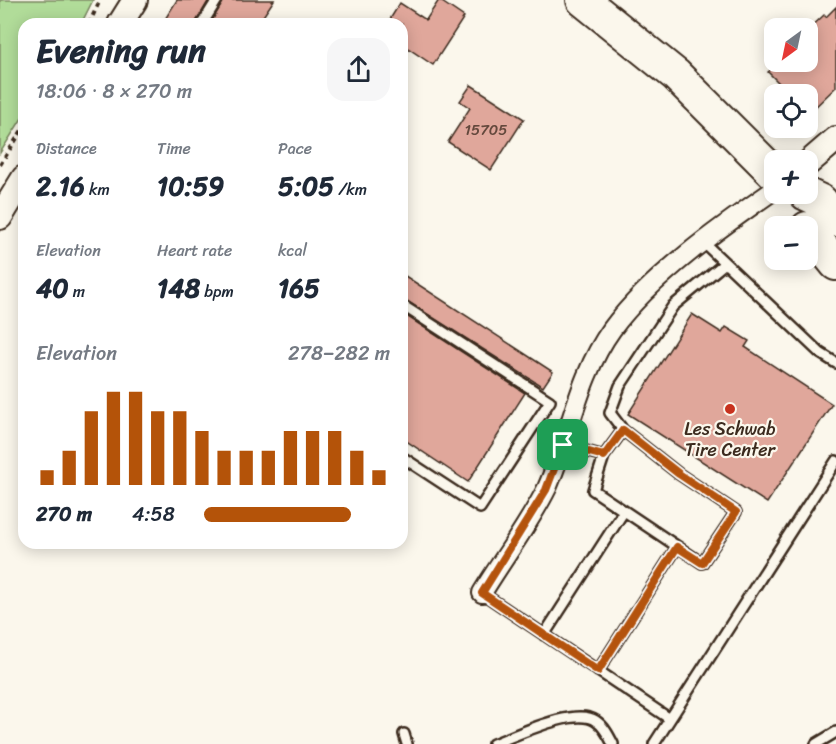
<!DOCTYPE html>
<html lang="en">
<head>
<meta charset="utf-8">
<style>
  body { margin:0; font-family:Sriracha,sans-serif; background:#f6f6f7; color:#1f2937; height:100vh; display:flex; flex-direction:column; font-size:22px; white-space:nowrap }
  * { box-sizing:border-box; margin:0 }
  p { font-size:20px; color:#747a83 }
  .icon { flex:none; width:33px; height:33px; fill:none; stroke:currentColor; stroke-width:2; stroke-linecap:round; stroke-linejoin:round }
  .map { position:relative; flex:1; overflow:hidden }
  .panel { position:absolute; left:18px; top:18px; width:390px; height:531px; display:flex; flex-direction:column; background:#fff; border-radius:18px; box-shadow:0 3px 15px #0003 }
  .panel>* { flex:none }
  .needle { width:39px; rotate:213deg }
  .fabs { position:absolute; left:764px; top:18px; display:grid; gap:12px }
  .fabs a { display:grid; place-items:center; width:54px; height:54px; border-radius:12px; background:#fff; box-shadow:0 3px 15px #0003; font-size:30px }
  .pin { position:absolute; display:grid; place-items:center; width:51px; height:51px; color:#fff; margin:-26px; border-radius:12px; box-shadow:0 3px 9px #0006 }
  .round { display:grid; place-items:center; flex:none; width:63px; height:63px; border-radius:18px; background:#f6f6f7 }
  .headline { display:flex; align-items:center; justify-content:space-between; height:102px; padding:0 18px }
  h1 { font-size:33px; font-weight:800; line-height:45px }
  .stats { display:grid; grid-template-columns:repeat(3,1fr); gap:9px; height:102px; padding:6px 18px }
  .stats div { display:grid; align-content:center }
  .stats b { font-size:26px; font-weight:800 }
  .stats small { font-size:16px; font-weight:400 }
  .stats p { font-size:16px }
  .chart { height:168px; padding:12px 18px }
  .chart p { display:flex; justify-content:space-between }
  .chart svg { width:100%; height:108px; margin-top:6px; stroke:#b45309; stroke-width:6 }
  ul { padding:0 18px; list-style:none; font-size:20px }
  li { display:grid; grid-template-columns:96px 72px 1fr; align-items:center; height:45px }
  li i { height:15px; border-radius:8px; background:#b45309 }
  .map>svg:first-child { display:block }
</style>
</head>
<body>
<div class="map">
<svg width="836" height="744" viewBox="0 0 836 744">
  <rect width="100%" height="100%" fill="#fbf7ec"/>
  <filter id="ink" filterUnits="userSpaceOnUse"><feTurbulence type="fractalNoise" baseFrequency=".0167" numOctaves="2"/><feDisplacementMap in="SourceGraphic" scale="12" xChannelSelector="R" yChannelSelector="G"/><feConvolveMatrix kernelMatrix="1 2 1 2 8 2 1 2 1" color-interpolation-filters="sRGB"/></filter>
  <g filter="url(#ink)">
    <!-- green -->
    <path fill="#b1dc99" stroke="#76835c" stroke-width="1.5" d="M0,0H93L81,24H24V115L0,153Z"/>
    <!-- building -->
    <path fill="#e0a79b" stroke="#3b2a1e" stroke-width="1.5" d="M177,0H209L195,24H162Z
      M224,0H274L258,24H210Z
      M439,0L464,17L433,65L402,44V24H387L400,3L426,20Z
      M836,7V87L807,115V94H790L768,72L780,62H807V31L824,15L826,17Z
      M471,85L524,119L491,170L448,142L470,108L460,101Z
      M402,274L553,372L543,387L402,298Z
      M402,313L525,393L468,482L402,438Z
      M692,314L722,333L726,327L749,341L745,347L832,404L767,503L628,414Z"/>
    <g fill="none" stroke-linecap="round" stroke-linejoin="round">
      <defs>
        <path id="lane" d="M202,24L217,0
          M704,243L820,353L836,363
          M402,305L550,401L480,508L402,457
          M623,430L610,413L620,386L673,306L725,263
          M563,445L604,456L593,490L702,563L736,512L679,474L623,430L604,456
          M482,593L670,719
          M544,635L624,511
          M598,671L677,547
          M404,734L407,744
          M493,744C516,736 575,706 596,721C604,726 609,736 613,744
          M654,744L836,461
          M816,744L836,732"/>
        <path id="street" d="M482,593C502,560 531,521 547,488C570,436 578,376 612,329C651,276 721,227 774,190"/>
        <path id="secondary" d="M120,24L135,0
          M807,164L836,139
          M0,217L24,178"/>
        <path id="highway" d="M583,0L676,75L774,173
          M806,194L821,201L836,220
          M807,228L836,264"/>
      </defs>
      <!-- lane casing -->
      <use href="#lane" stroke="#3b2a1e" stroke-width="14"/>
      <!-- street casing -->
      <use href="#street" stroke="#3b2a1e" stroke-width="22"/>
      <!-- secondary casing -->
      <use href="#secondary" stroke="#3b2a1e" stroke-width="28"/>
      <!-- highway casing -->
      <use href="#highway" stroke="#3b2a1e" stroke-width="36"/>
      <!-- path -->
      <path stroke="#3b2a1e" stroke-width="4" stroke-dasharray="4.5 4.5" stroke-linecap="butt" d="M89,24L100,0
        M0,165L24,127"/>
      <!-- lane -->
      <use href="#lane" stroke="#fbf7ec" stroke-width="9"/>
      <!-- street -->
      <use href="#street" stroke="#fbf7ec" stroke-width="18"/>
      <!-- secondary -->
      <use href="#secondary" stroke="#fbf7ec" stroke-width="24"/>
      <!-- highway -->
      <use href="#highway" stroke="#fbf7ec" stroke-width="32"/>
    </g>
  </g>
  <g fill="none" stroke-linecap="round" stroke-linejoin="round" filter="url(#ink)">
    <defs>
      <path id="route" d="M623,430L679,474L736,512L702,563L677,547L598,671L482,593L546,490L563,445L604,456Z"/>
    </defs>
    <!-- route casing -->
    <use href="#route" stroke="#fff" stroke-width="12"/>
    <!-- route -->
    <use href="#route" stroke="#b45309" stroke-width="8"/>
  </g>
  <!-- markers -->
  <circle fill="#c8321e" stroke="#fbf7ec" stroke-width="2" cx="730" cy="409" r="6"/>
  <g text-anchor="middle" stroke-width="4.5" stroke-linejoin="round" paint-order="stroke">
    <!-- number labels -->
    <g font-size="15" fill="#64493d">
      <text x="486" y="135">15705</text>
    </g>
    <!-- poi labels -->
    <g font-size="18" fill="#3b2a1e" stroke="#fbf7ec">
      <text x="730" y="435">Les Schwab<tspan x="730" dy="21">Tire Center</tspan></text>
    </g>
  </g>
</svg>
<div class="fabs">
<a><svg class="needle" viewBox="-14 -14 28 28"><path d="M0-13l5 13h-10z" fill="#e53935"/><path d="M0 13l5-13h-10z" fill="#747a83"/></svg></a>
<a><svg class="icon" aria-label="locate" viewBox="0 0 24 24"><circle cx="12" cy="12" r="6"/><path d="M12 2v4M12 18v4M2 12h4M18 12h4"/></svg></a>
<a>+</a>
<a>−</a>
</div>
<div class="pin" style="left:563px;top:445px;background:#1e9e55"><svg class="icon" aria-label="arrive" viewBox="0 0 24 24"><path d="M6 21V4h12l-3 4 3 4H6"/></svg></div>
<section class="panel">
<div class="headline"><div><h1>Evening run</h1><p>18:06 · 8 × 270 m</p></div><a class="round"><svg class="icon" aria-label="share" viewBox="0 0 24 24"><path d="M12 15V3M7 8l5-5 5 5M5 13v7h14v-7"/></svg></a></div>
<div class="stats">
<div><p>Distance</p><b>2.16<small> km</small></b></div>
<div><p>Time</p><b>10:59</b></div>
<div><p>Pace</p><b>5:05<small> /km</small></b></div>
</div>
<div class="stats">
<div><p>Elevation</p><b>40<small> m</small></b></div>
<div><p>Heart rate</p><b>148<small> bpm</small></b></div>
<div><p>kcal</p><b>165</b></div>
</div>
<div class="chart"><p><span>Elevation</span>278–282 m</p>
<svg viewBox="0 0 160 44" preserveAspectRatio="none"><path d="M5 44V38M15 44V30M25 44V14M35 44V6M45 44V6M55 44V14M65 44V14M75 44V22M85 44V30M95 44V30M105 44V30M115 44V22M125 44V22M135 44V22M145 44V30M155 44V38"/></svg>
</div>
<ul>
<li><b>270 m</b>4:58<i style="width:79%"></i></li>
</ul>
</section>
</div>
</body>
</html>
